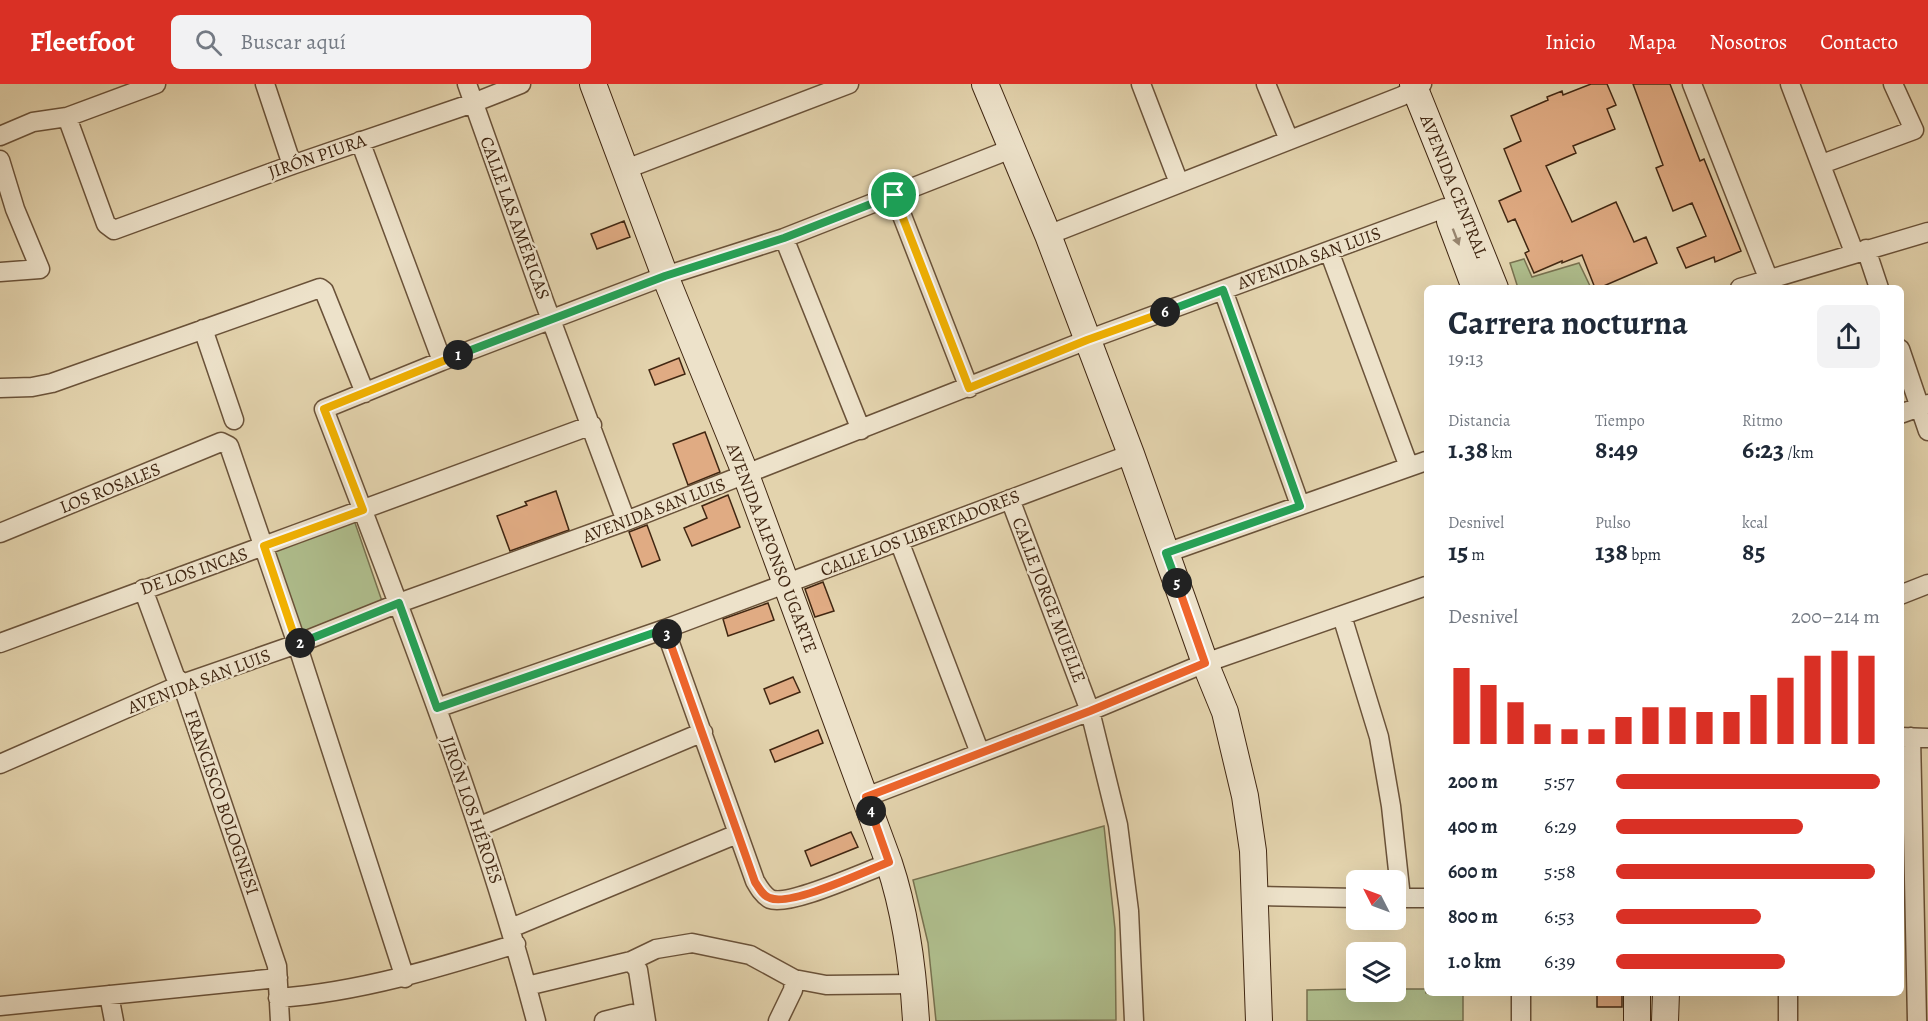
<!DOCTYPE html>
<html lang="es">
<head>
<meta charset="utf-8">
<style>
  body { margin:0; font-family:Alegreya,serif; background:#f2f2f3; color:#1f2937; height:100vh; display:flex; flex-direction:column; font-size:22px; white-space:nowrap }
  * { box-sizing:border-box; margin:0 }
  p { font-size:20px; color:#747a83 }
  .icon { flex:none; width:33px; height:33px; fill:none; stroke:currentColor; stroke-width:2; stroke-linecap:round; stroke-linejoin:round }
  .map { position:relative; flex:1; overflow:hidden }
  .drawer { position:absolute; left:1424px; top:201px; width:480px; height:711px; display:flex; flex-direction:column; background:#fff; border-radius:9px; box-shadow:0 6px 24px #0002 }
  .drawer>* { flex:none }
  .needle { width:39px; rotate:312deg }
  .controls { position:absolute; left:1346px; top:786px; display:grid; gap:12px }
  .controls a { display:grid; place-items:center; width:60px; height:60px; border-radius:9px; background:#fff; box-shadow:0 6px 24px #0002; font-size:30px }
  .pin { position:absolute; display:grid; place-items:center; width:51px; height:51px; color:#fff; margin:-26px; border:3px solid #fff; border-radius:50%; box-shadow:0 2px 6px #0007 }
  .km { position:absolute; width:30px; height:30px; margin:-15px; border-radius:50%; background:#222; color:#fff; font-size:16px; line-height:30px; text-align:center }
  .round { display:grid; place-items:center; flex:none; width:63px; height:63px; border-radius:9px; background:#f2f2f3 }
  .head { display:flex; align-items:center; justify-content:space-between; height:102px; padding:0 24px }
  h1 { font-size:33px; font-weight:700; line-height:45px }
  .metrics { display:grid; grid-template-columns:repeat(3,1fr); gap:9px; height:102px; padding:6px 24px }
  .metrics div { display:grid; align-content:center }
  .metrics b { font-size:26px; font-weight:700 }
  .metrics small { font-size:16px; font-weight:400 }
  .metrics p { font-size:16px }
  .chart { height:168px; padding:12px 24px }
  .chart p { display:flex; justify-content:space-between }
  .chart svg { width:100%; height:108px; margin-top:6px; stroke:#d93025; stroke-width:6 }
  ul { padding:0 24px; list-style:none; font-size:20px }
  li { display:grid; grid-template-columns:96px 72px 1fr; align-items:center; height:45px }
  li i { height:15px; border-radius:8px; background:#d93025 }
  header { display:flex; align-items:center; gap:36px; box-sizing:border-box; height:84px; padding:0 30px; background:#d93025; color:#fff }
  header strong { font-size:28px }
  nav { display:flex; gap:33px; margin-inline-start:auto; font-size:21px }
  .search { width:420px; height:54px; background:#f2f2f3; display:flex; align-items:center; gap:15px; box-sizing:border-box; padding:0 21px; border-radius:9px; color:#747a83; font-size:22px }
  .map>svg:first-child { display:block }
</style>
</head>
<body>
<header>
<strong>Fleetfoot</strong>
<div class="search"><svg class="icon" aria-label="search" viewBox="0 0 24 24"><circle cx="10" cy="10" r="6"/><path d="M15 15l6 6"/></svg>Buscar aquí</div>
<nav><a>Inicio</a><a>Mapa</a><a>Nosotros</a><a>Contacto</a></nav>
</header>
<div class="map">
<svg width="1928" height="937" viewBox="0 0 1928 937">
  <rect width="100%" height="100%" fill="#e3d3ad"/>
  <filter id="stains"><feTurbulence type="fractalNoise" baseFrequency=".00333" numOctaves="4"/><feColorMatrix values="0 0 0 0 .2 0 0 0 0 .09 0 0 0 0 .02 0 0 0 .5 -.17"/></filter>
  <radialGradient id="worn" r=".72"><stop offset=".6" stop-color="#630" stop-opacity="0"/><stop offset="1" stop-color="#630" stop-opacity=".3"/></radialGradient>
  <!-- green -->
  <path fill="#afbe8d" stroke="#787250" stroke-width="1.5" d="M1524,175L1532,193L1579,179L1591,204H1518L1510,179Z
    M354,436L383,520L298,554L264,470Z
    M1104,742L1115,845L1116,936L936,937L928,859L913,796Z
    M1356,905V908H1395V905H1426V909H1463V937H1307V906Z"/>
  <!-- building -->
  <path fill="#e0ab83" stroke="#412712" stroke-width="1.5" d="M1591,0H1607L1616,21L1607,25L1615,45L1573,62L1576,69L1546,82L1572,138L1616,118L1634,158L1646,153L1657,179L1599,204H1595L1582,171L1562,179V177L1534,189L1525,169L1529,167L1515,135L1508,138L1499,117L1521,107L1504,65L1521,57L1511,32L1548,16L1547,13L1562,7L1563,11Z
    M1633,0H1670L1700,77L1704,75L1741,167L1715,178L1714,173L1686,184L1677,164L1706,152L1692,119L1673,127L1656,84L1663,81Z
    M624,137L630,153L597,165L591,150Z
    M679,274L685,290L655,301L649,286Z
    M705,348L720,388L688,401L673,360Z
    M556,407L569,446L510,467L497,432L527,421L525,418Z
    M728,411L740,443L692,462L684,444L707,434L702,422Z
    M647,441L660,476L642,483L629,448Z
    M823,498L834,527L815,533L805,505Z
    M768,519L774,536L728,552L723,535Z
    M793,593L800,608L770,620L764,605Z
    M818,646L823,659L775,678L770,666Z
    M851,748L858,763L811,782L805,767Z
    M1597,909H1622V923H1597Z"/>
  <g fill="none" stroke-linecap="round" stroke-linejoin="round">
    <defs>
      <path id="street" d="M265,0L292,81
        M467,0L544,217L626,437
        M1141,0L1179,99
        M1266,0L1289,56
        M1692,0L1772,204
        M1790,0L1854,168
        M67,33L106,140L114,146L292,81L473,19L521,0
        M0,52L33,38L67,33L156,0
        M360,57L442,277
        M0,76L15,125L40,185L0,188
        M1822,80L1914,46L1893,0
        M626,85L849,0
        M894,111L969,304
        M1048,151L1402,12L1422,0
        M784,154L861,346
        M1866,165L1879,204
        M1329,167L1409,383
        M1740,204L1928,148
        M1223,206L1300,421
        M203,245L234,336
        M1900,265L1928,347
        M0,304L32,303L52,299L320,204L324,207L365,309
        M1900,330L1928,320
        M1010,415L1090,627L1118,741L1129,827L1134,937
        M0,449L221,358L229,362L297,560L405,894
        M899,457L980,669
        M1166,469L1426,377
        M143,505L175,592L182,600L277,882L280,937
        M1900,511L1928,500
        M1342,532L1379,653L1391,722L1401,814
        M665,545L755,797C759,804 763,811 770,815C789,823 866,787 889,779
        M0,559C197,485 395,415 592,341
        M437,624L665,545L1131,370
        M1900,653L1928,654
        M1911,653L1917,937
        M0,680L182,600L297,560L399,519L626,437L1087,256L1445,124
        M866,713L1090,627L1205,579L1426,502
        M478,743L703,648
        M1256,812L1356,814
        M1395,814H1426
        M511,844L737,750
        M631,877L656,865L692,859L750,871L794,895
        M527,902L631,877L638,886L646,937
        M1521,909V937
        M109,911L114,937
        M278,914C360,908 438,884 516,860
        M0,922L278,894
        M536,937C481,728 401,527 324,325L442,277L665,192L784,154L1011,65
        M604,937L632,930L645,937
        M778,937L793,906L794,895L826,901L914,900
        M1788,937V909"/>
      <path id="secondary" d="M593,0L665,192L746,391L889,779C906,830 913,883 916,937
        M985,0L1048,151L1131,370L1205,579L1225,628L1245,712L1253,767L1259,937
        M1413,0L1495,204
        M1450,137L1475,204
        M1637,937V909
        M1665,937L1666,909"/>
    </defs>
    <!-- street casing -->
    <use href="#street" stroke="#6a5239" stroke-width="21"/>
    <!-- secondary casing -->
    <use href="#secondary" stroke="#412712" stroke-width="28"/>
    <!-- street -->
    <use href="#street" stroke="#ede2ca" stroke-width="18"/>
    <!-- secondary -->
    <use href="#secondary" stroke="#ede2ca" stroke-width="26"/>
  </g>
  <!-- one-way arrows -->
  <defs><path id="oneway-solid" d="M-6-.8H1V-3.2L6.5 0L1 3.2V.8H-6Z" transform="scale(1.5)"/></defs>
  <use fill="#97846e" href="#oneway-solid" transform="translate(1456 153) rotate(69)"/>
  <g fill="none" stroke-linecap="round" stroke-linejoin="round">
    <defs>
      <path id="split-1" d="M458,271L665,192L784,154L894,111"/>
      <path id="split-2" d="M300,559L297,560L264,462L363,426L324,325L458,271"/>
      <path id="split-3" d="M300,559L399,519L437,624L665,545L667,550"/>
      <path id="split-4" d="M667,550L755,798C759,804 763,812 770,814C790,823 866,787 889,778L871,727"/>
      <path id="split-5" d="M871,727L866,713L1090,627L1205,579L1177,499"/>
      <path id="split-6" d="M1165,228L1223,206L1300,422L1166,469L1177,499"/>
      <path id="split-7" d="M894,111L969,304L1087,256L1165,228"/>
    </defs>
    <!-- split-1 casing -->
    <use href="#split-1" stroke="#fff" stroke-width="12"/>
    <!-- split-2 casing -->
    <use href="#split-2" stroke="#fff" stroke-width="12"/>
    <!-- split-3 casing -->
    <use href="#split-3" stroke="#fff" stroke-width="12"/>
    <!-- split-4 casing -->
    <use href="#split-4" stroke="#fff" stroke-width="12"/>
    <!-- split-5 casing -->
    <use href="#split-5" stroke="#fff" stroke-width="12"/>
    <!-- split-6 casing -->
    <use href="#split-6" stroke="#fff" stroke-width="12"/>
    <!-- split-7 casing -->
    <use href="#split-7" stroke="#fff" stroke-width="12"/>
    <!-- split-1 -->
    <use href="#split-1" stroke="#22a559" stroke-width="8"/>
    <!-- split-2 -->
    <use href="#split-2" stroke="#f5b400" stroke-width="8"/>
    <!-- split-3 -->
    <use href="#split-3" stroke="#22a559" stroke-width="8"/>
    <!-- split-4 -->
    <use href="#split-4" stroke="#f0652b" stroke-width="8"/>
    <!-- split-5 -->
    <use href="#split-5" stroke="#f0652b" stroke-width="8"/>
    <!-- split-6 -->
    <use href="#split-6" stroke="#22a559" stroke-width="8"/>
    <!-- split-7 -->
    <use href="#split-7" stroke="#f5b400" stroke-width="8"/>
  </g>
  <g text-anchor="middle" stroke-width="5" stroke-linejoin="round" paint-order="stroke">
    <!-- street labels -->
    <g font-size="18" fill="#412712" stroke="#ede2ca">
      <text transform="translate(317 72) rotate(-19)" y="6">JIRÓN PIURA</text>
      <text transform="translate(1454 102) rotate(68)" y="6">AVENIDA CENTRAL</text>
      <text transform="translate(515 134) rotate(70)" y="6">CALLE LAS AMÉRICAS</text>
      <text transform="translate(1309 174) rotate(-20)" y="6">AVENIDA SAN LUIS</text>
      <text transform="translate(110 404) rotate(-22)" y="6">LOS ROSALES</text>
      <text transform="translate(654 426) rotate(-21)" y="6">AVENIDA SAN LUIS</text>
      <text transform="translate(920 449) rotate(-21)" y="6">CALLE LOS LIBERTADORES</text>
      <text transform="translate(772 464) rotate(69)" y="6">AVENIDA ALFONSO UGARTE</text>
      <text transform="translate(194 487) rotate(-19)" y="6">DE LOS INCAS</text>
      <text transform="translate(1049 516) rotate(69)" y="6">CALLE JORGE MUELLE</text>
      <text transform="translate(199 597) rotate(-21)" y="6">AVENIDA SAN LUIS</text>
      <text transform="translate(222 718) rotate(71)" y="6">FRANCISCO BOLOGNESI</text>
      <text transform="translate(472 726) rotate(71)" y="6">JIRÓN LOS HÉROES</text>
    </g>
  </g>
  <rect width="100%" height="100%" filter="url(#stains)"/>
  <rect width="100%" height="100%" fill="url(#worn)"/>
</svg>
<div class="controls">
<a><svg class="needle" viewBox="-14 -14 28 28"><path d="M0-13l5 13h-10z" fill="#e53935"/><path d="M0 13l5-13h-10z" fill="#747a83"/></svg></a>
<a><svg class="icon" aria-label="layers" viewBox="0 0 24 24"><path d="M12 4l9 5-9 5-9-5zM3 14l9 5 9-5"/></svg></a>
</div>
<div class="pin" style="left:894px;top:111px;background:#1e9e55"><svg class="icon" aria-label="arrive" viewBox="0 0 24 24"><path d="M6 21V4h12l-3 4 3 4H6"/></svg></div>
<b class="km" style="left:458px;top:271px">1</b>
<b class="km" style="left:300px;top:559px">2</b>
<b class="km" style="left:667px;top:550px">3</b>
<b class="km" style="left:871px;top:727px">4</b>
<b class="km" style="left:1177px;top:499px">5</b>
<b class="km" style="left:1165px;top:228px">6</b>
<section class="drawer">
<div class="head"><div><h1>Carrera nocturna</h1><p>19:13</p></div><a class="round"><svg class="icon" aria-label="share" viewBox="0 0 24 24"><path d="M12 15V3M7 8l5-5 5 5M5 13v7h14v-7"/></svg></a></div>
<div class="metrics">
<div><p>Distancia</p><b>1.38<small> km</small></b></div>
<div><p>Tiempo</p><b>8:49</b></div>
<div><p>Ritmo</p><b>6:23<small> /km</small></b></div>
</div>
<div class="metrics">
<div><p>Desnivel</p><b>15<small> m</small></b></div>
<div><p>Pulso</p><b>138<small> bpm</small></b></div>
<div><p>kcal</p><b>85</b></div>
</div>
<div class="chart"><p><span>Desnivel</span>200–214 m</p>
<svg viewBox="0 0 160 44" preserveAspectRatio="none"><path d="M5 44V13M15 44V20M25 44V27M35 44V36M45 44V38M55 44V38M65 44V33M75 44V29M85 44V29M95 44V31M105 44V31M115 44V24M125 44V17M135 44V8M145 44V6M155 44V8"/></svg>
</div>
<ul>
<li><b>200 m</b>5:57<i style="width:100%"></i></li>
<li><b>400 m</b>6:29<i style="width:71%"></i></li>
<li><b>600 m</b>5:58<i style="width:98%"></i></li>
<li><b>800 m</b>6:53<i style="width:55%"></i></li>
<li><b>1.0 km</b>6:39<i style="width:64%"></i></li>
</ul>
</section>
</div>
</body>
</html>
